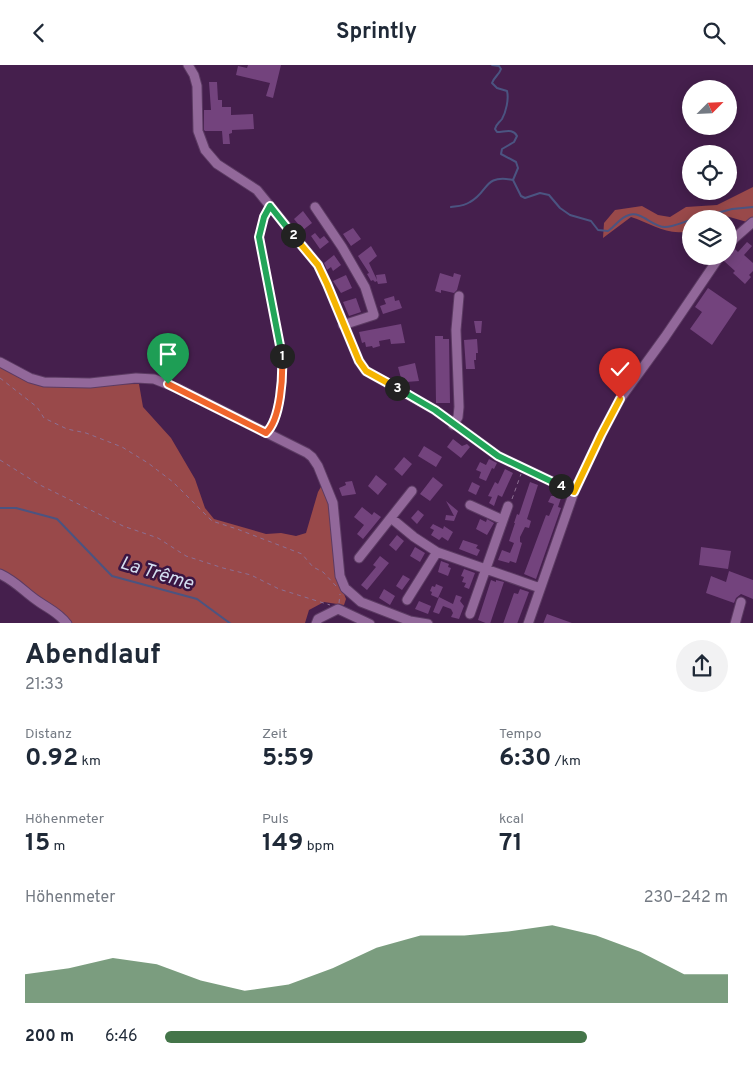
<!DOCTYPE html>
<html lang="de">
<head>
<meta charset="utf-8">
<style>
  body { margin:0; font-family:Overpass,sans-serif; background:#f2f2f3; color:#1f2937; height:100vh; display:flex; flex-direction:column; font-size:19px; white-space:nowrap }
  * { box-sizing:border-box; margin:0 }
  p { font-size:16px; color:#747a83 }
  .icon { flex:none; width:28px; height:28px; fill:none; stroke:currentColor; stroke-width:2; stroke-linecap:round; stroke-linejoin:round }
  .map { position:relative; height:558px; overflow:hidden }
  .sheet { display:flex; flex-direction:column; background:#fff; flex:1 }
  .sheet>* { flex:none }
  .needle { width:32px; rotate:66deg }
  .tools { position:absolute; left:682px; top:15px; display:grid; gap:10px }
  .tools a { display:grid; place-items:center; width:55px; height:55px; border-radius:50%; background:#fff; box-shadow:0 2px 12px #0003; font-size:25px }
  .pin { position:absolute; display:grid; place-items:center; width:42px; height:42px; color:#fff; margin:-51px -21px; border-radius:50% 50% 50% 0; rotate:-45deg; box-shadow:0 0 5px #0007 }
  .pin .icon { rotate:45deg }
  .km { position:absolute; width:25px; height:25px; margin:-12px; border-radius:50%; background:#222; color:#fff; font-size:14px; line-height:25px; text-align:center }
  .round { display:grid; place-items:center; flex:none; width:52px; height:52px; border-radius:26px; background:#f2f2f3 }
  .head { display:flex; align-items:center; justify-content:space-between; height:85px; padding:0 25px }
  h1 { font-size:28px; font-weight:700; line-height:38px }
  .metrics { display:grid; grid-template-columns:repeat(3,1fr); gap:8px; height:85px; padding:5px 25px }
  .metrics div { display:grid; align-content:center }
  .metrics b { font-size:25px; font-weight:700 }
  .metrics small { font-size:14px; font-weight:400 }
  .metrics p { font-size:14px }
  .chart { height:140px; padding:10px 25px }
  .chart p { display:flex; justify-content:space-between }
  .chart svg { width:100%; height:90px; margin-top:5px; fill:#447549; opacity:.7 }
  ul { padding:0 25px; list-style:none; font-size:16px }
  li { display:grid; grid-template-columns:80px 60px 1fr; align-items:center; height:38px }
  li i { height:12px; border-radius:6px; background:#447549 }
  header { display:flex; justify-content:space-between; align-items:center; height:65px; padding:0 25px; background:#fff; font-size:22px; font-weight:700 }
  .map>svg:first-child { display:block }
</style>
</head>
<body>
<header><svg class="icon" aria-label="back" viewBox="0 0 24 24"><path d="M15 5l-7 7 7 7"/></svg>Sprintly<svg class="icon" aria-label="search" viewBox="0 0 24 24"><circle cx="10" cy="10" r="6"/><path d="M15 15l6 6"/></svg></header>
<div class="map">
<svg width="753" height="559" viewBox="0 0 753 559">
  <rect width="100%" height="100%" fill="#451f4d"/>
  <!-- forest -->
  <path fill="#99494a" d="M753,122V153L747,157L726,151L720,154H691V165C670,173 651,158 631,152L603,173L604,158L615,145L642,141L658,150L670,152L686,142L717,140Z
    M0,299L49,320L139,319L143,342L171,373L195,414L205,443L214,454L266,469L281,468L296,471L306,468L318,427L322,420L330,442L336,508L346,534L344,540L324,537L309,545L305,558H71L63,548L0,506Z"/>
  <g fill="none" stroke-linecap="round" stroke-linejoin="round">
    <!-- stream -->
    <path stroke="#4b5481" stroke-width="2" d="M492,0L499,1L501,4C499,10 494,12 492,18L497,23L507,26C509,34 506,47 502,54C499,58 496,59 495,64L497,67C505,67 513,63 517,71L514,77L502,84L501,89L516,97L518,103L513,115
      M451,142C458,141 464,141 470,137C489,127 483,109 513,115L521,131L525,133L540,128L549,130L560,143L570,150L591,156L598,165L608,166C616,161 619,153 629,150C642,146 652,162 665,162C673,162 683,157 691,155
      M695,154L732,144L753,142
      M0,443H16L57,454L112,511L197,534L231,559"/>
  </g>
  <!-- building -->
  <path fill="#73437d" d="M248,0H281L273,33L266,31L270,18L236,10L238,1L247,3Z
    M209,17H217L218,35H222V42H231V50L253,49L254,64L232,65V68L229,69L230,79H223L222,66H205L204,65V45H211Z
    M303,146L312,158L303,165L294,154Z
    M353,163L361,174L351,181L343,169Z
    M315,168L320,174L324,171L329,177L320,184L311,171Z
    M747,177L752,181L744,190L753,198V206L749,210L751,212L745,219L733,208L735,206L724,196L726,191H729V184L733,182L738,187Z
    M371,181L377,191L369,198L377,215L376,210L385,209L387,218L378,219L377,216L375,217L373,215L371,216L367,209L369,208L358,191Z
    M334,190L341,200L333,206L331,202L327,205L324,198Z
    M440,208L453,212L454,208L461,210L457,225L454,228L441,225V228L435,226Z
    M346,210L352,223L341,228L333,216Z
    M708,223L737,243L712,280L690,264L702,247L695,242Z
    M394,231L395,236L399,235L402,243L383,249L380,241L386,239L384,234Z
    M356,233L361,247L349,251L343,237Z
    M474,256H482L481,268H476Z
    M401,259L405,278L391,279L390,274L379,276L380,281L373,283L372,281L366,282L365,277L362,278L359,267Z
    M435,271H443V274H449L450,338H436Z
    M477,274L478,288H476V295H474L475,304H466L464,275Z
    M415,298L419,316L406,317L404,313H401L398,302Z
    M453,374L462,381L467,379L470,382L461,393L447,382Z
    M424,381L442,392L436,402L418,391Z
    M404,392L412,399L402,411L394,404Z
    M489,394L497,398L494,404L492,403L486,416L479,413L481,407L476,405L480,397L486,400Z
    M505,404L513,408L502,432L498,430L494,441L489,438L492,432L488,431L495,417L498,419Z
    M376,410L387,419L378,430L368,421Z
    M433,412L443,420L430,436L420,429Z
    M352,416L356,429L342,431L339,423L346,420L345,417Z
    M472,417L480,421L476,430L468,426Z
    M530,417L538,420L527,454L531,456L529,463L525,462L520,472V477L522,478L516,498L510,496L509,498L498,495L502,485L510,488L514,478L509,476L515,458H514L517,449L519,450Z
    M555,428L562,430L558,442L561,443L536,514L524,509L546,450L549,451L554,439L548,437L551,431H554Z
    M446,436L458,446L454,456L445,455L446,450L454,451Z
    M362,442L372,450L374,447L381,452L363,474L357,469L364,460L354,452Z
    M418,445L424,450L417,459L411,453Z
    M480,454L486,457L487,454L494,458L487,470L476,464Z
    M433,459L443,464L444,461L453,467L448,476L442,472L439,475L431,470L434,465L430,463Z
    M397,470L404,476L396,486L389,480Z
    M463,475L478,480L476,483L480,485L477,491L459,484Z
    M415,482L425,488L420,497L410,491Z
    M701,482L731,486L728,504L699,500Z
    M380,491L389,498L367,525L361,520L376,502L373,500Z
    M441,496L449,499L448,502L451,503L448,511L438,507Z
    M464,504L475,508L469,524L464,522L466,518L462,517L464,512L461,511Z
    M729,506L753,515V534L741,529L736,533L734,538L706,528L711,511L726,517Z
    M403,510L410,514L402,525L396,521Z
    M491,515L496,517V515L504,517L490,559H488L478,555Z
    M436,519L443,522L438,533L431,530L432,527L430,526L432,521L435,522Z
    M384,524L395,531L390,540L379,533Z
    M520,524L529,527L517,559H503L514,528L518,529Z
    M456,530L462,532L460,536L464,541L459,554L451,552L453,548L451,544L443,541L439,549L433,547L439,532L453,539Z
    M419,536L431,541L428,549L415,544Z
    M547,549L572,558V559H543Z"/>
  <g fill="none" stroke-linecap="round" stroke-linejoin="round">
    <defs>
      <path id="minor" d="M188,0L194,10L197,21L198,66L205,85L217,99L257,125L318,200L327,219L359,296L366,306L435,345L498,391L574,427L528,559
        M315,142L342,182L365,222L374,250L343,260
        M729,178L753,157
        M0,297L30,313L44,317L90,318L136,313L154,314L177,323L307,388L312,392L318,401L333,438L340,511L345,523L361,537L410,556L428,559
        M453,360L458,352L459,342L456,265L459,231
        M574,427L601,370L620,334L665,272L720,191
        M470,440L503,455
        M391,453L414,472L437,487
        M359,493L412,426
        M0,509C17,517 24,527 39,537C49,544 59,548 67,559
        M407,535L437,487L540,523
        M470,549L508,441
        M316,559L318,554L338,544L370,559
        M735,559L741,537"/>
    </defs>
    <!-- minor casing -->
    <use href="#minor" stroke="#5c3b63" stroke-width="11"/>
    <!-- path -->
    <path stroke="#8d6f93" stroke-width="1" stroke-dasharray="4 4" stroke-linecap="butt" d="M266,148L259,172L281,288C283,313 279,338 272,362
      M0,313L37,342L44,353L67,364L86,368L122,382L148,398L173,417L212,456L237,464L302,489L313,502L323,507L336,521
      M0,395L40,420L123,461L158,473L186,491L223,503L251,510L279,524L330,540
      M512,434L521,409
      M339,538L340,529"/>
    <!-- minor -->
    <use href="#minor" stroke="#92689a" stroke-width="9"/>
  </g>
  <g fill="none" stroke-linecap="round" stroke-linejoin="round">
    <defs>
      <path id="split-1" d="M168,319L266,368C281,354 283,311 282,291"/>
      <path id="split-2" d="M282,291L259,172L264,152L270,141L293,170"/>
      <path id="split-3" d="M293,170L318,200L327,219L359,296L366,306L397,323"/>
      <path id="split-4" d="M397,323L435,345L498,391L561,421"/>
      <path id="split-5" d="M561,421L574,427L601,370L620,334"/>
    </defs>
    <!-- split-1 casing -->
    <use href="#split-1" stroke="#fff" stroke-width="10"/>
    <!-- split-2 casing -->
    <use href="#split-2" stroke="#fff" stroke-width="10"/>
    <!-- split-3 casing -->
    <use href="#split-3" stroke="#fff" stroke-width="10"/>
    <!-- split-4 casing -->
    <use href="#split-4" stroke="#fff" stroke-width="10"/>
    <!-- split-5 casing -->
    <use href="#split-5" stroke="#fff" stroke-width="10"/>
    <!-- split-1 -->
    <use href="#split-1" stroke="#f0652b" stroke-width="6"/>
    <!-- split-2 -->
    <use href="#split-2" stroke="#22a559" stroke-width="6"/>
    <!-- split-3 -->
    <use href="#split-3" stroke="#f5b400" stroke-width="6"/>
    <!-- split-4 -->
    <use href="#split-4" stroke="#22a559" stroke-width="6"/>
    <!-- split-5 -->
    <use href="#split-5" stroke="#f5b400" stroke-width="6"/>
  </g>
  <g text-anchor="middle" stroke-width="5" stroke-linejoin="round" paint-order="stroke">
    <!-- water labels -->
    <g font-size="19" font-style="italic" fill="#d3def0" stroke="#3a1542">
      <text transform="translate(157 507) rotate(17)" y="7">La Trême</text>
    </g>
  </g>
</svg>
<div class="tools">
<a><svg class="needle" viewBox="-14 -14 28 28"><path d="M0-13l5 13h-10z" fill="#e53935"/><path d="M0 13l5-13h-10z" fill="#747a83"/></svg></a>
<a><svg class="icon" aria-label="locate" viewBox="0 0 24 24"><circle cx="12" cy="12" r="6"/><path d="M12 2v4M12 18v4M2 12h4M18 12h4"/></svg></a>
<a><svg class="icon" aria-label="layers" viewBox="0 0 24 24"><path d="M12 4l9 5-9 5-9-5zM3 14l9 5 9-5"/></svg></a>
</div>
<div class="pin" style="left:168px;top:319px;background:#1e9e55"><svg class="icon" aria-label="arrive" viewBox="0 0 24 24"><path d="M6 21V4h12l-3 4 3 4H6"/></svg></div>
<div class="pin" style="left:620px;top:334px;background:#d93025"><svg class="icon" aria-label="check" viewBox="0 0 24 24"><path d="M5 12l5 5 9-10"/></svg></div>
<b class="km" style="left:282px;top:291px">1</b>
<b class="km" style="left:293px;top:170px">2</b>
<b class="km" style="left:397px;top:323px">3</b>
<b class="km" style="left:561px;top:421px">4</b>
</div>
<section class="sheet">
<div class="head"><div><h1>Abendlauf</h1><p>21:33</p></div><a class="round"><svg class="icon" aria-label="share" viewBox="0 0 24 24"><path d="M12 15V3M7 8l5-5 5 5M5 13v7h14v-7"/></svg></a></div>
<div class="metrics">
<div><p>Distanz</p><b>0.92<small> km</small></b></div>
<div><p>Zeit</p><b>5:59</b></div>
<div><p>Tempo</p><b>6:30<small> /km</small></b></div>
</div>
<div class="metrics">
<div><p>Höhenmeter</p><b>15<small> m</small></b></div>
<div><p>Puls</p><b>149<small> bpm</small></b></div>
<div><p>kcal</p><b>71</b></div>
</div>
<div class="chart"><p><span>Höhenmeter</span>230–242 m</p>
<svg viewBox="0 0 160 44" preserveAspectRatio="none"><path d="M0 44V30L10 27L20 22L30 25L40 33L50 38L60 35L70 27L80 17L90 11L100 11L110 9L120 6L130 11L140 19L150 30L160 30V44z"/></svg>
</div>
<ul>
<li><b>200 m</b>6:46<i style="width:75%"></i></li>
</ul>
</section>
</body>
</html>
